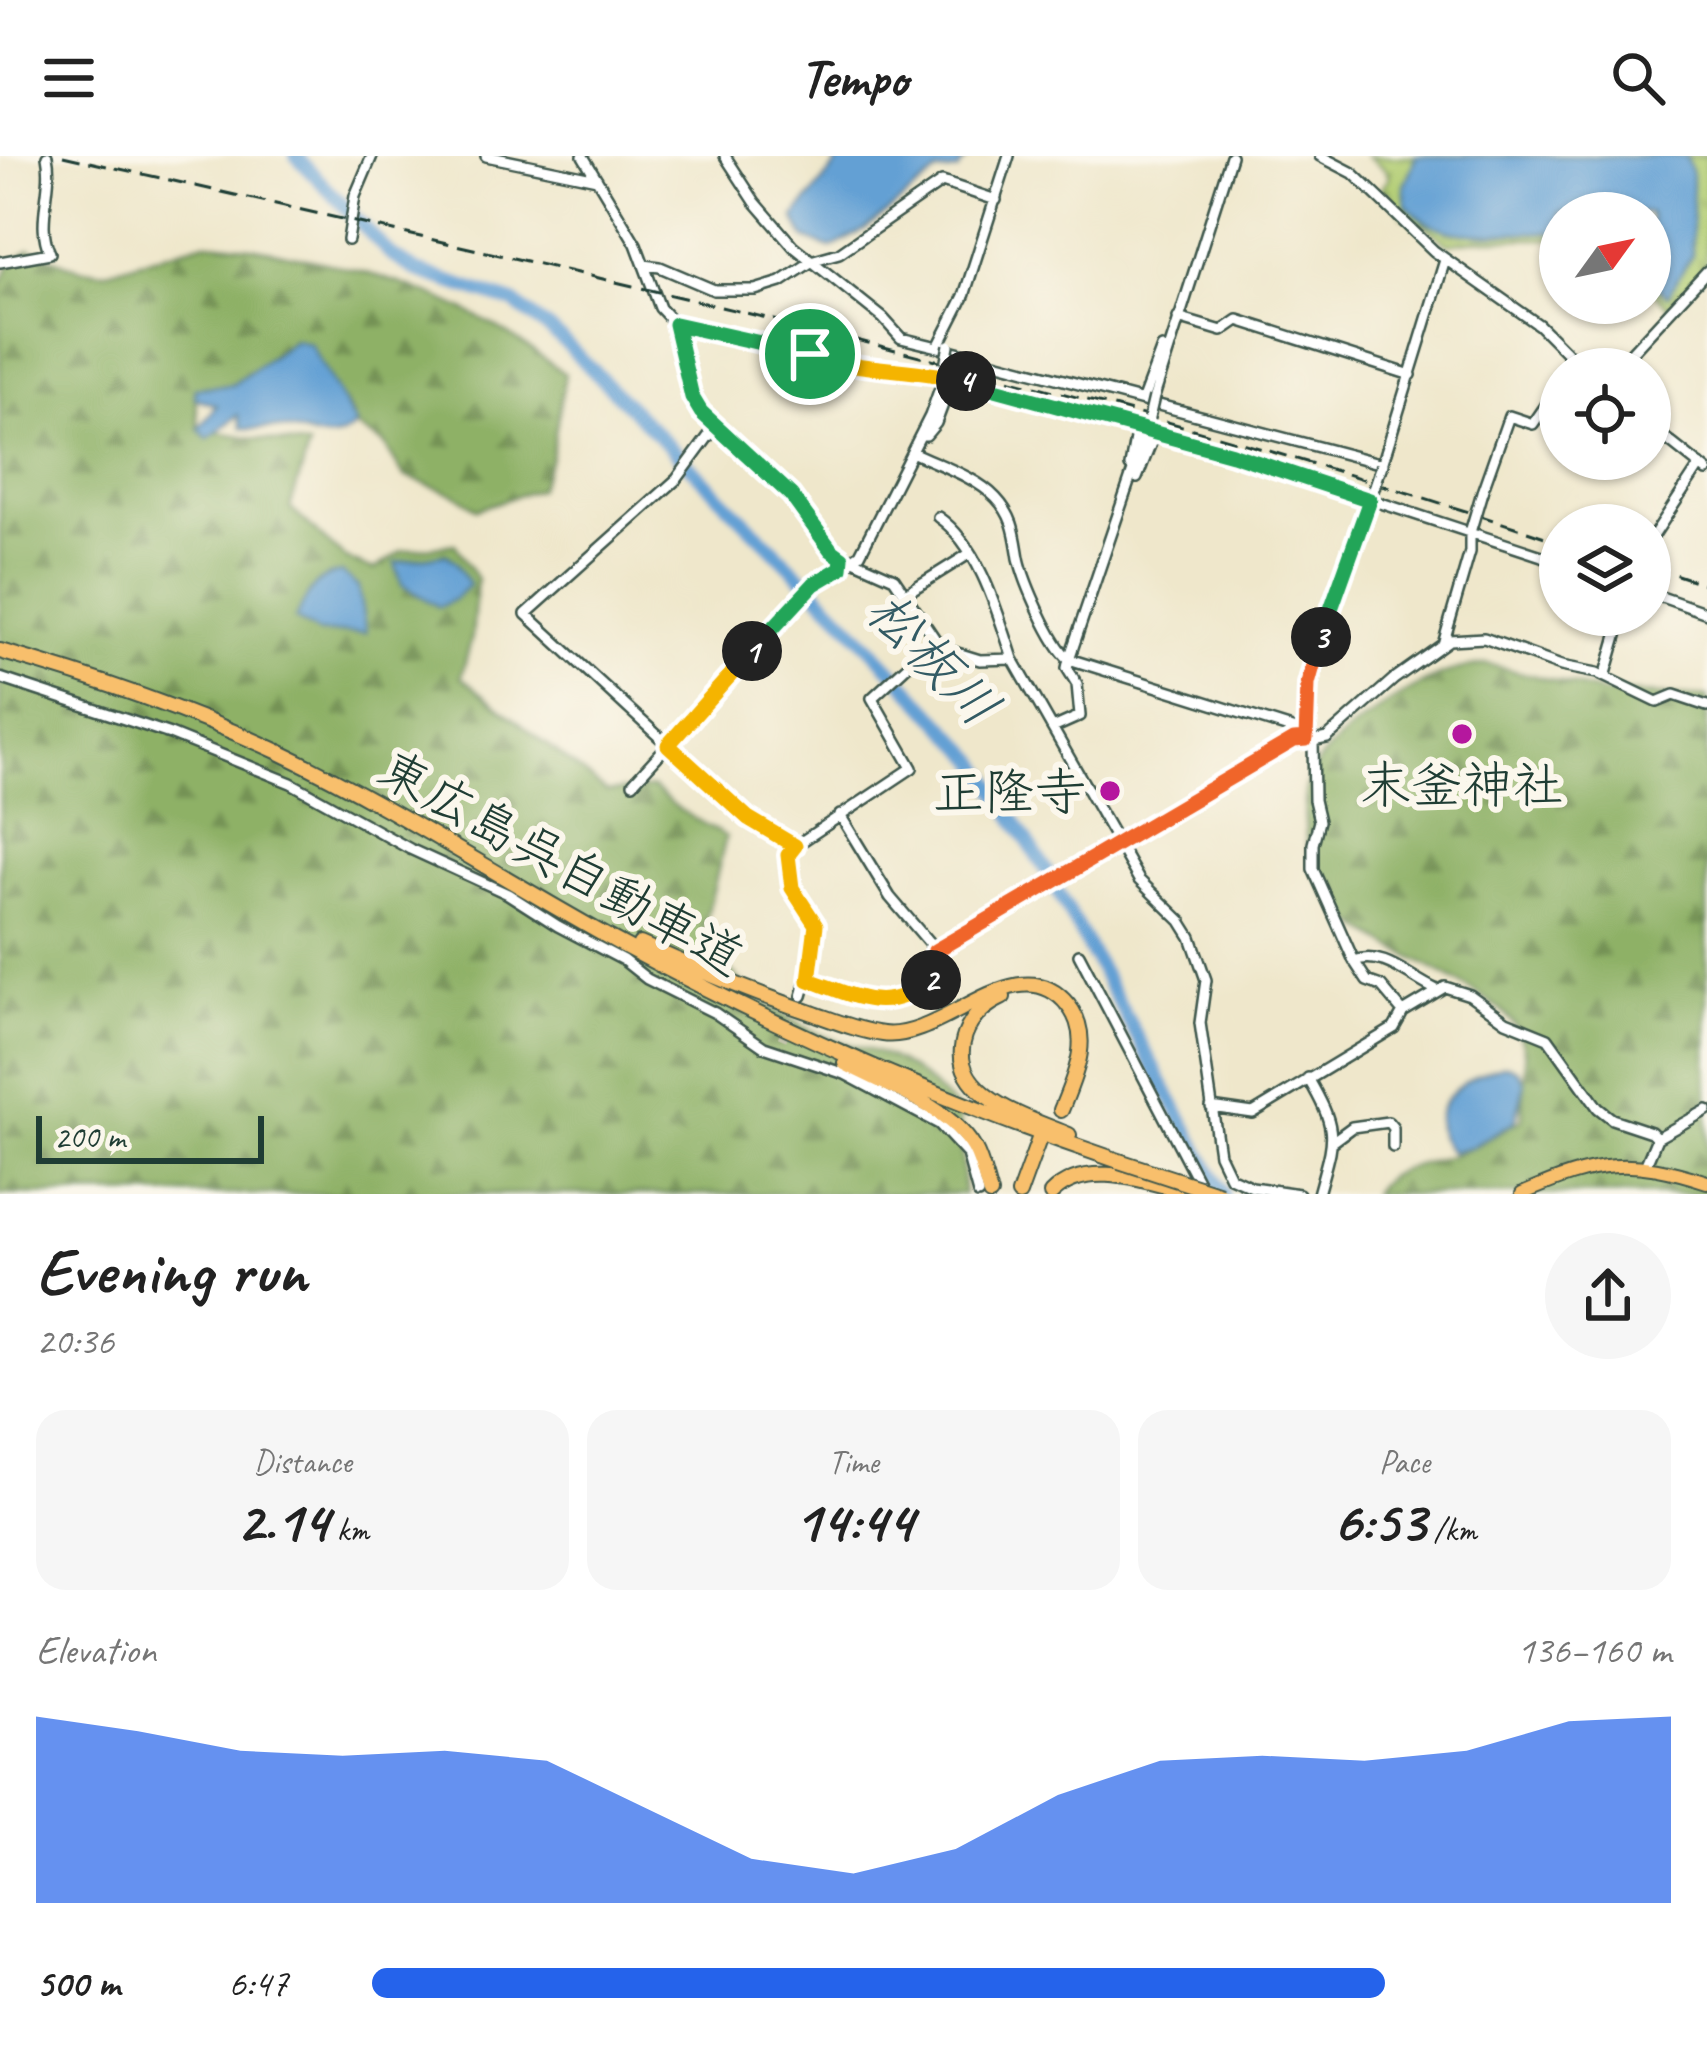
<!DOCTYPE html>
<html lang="en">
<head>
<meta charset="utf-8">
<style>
  body { margin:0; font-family:Caveat,"Klee One",sans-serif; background:#f6f6f6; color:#222; height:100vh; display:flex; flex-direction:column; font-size:45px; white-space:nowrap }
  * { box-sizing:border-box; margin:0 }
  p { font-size:39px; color:#767676 }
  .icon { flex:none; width:66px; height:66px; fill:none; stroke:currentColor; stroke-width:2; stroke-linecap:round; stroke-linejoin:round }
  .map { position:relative; height:1038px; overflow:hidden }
  .panel { display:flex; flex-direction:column; background:#fff; flex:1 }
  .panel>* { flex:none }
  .needle { width:78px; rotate:57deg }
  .controls { position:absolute; left:1539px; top:36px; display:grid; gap:24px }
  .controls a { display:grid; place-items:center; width:132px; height:132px; border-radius:50%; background:#fff; box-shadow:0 3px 9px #0004; font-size:60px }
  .scale { position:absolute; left:36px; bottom:30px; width:228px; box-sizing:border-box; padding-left:12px; border:6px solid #1f3d34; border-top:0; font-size:33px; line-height:42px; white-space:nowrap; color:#1f3d34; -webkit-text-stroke:9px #fbf7ec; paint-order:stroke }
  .pin { position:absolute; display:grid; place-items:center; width:102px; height:102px; color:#fff; margin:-51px; border:6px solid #fff; border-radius:50%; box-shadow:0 3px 12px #0007 }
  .km { position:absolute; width:60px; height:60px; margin:-30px; border-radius:50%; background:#222; color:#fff; font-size:33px; line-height:60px; text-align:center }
  .round { display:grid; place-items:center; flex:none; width:126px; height:126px; border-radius:63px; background:#f6f6f6 }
  .summary { display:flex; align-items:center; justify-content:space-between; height:204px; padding:0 36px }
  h1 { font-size:66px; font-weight:700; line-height:90px }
  .stats { display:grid; grid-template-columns:repeat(3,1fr); gap:18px; height:204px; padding:12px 36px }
  .stats div { display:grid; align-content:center; border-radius:30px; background:#f6f6f6; text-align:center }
  .stats b { font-size:60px; font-weight:700 }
  .stats small { font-size:33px; font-weight:400 }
  .stats p { font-size:33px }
  .chart { height:336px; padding:24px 36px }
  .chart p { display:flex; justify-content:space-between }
  .chart svg { width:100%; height:216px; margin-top:12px; fill:#2563eb; opacity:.7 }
  ul { padding:0 36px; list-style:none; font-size:39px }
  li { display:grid; grid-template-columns:192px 144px 1fr; align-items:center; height:90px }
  li i { height:30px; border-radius:15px; background:#2563eb }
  header { display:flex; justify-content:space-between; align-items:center; height:156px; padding:0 36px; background:#fff; font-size:54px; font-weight:700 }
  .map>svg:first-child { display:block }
</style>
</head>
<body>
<header><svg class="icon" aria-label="menu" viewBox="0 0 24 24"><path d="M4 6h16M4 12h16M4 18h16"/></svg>Tempo<svg class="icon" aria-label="search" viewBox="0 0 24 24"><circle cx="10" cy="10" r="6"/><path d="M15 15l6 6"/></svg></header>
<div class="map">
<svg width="1707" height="1038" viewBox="0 0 1707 1038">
  <defs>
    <pattern id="grass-tufts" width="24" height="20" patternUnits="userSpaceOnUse" patternTransform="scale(3)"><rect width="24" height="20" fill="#b3ce74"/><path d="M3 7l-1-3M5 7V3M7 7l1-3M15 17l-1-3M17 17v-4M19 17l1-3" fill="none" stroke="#91a860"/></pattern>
    <pattern id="forest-firs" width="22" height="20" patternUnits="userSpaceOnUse" patternTransform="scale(3)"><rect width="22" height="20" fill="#8eb166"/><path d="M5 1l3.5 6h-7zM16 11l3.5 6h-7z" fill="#739155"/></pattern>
  </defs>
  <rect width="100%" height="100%" fill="#fbf7ec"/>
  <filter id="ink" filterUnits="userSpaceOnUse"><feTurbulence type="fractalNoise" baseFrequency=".00833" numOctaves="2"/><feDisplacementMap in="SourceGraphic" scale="24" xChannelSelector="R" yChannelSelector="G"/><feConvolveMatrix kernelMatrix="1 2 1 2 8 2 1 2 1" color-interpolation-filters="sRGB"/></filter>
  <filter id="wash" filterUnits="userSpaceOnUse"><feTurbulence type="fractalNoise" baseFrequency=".004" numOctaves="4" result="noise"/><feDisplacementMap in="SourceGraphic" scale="48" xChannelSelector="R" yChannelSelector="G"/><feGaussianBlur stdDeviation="2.7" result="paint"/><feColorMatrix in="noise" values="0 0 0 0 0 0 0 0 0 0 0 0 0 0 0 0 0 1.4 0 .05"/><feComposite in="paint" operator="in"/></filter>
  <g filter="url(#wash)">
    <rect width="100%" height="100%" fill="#efe7cb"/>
    <!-- grass -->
    <path fill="url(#grass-tufts)" stroke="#698654" stroke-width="3" d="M1368,0H1416L1404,30L1406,48C1458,87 1485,78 1546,75L1560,78V83H1482L1448,88L1422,67L1417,72L1405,53L1403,60L1387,33L1381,39L1378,36L1389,22L1386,14Z
      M1686,0H1707L1706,109L1669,151L1650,133V127L1667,139L1692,98Z"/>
    <!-- forest -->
    <path fill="url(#forest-firs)" stroke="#56774d" stroke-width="3" d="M205,86C240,87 272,95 306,102C408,124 482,153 565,218L551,302L538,333L477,353L457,339L404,320L384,288L359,273L293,184L232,229L195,232L199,273L309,291L290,352L346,403L374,414L402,395L455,388L477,423L472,481L461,521L607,636L653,632L680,654L726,681L703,776C728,823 772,858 821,879C844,889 871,892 893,903C919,915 938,936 959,956L964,1038H0V128L11,107L30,93L79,113L107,115Z
      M1486,508L1604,537L1707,541V1038H1372C1390,1006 1433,1009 1464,995C1484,986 1503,973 1522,963C1522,929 1534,896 1513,867C1482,828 1390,799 1345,759C1323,738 1307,709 1306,679C1305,662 1302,641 1308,625C1319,587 1405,533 1442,519C1455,514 1471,511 1486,508Z"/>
    <!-- water -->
    <path fill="#63a0d4" stroke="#416e84" stroke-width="3" d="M840,0H969L957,15L937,17L866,73L831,92L805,83L794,62L835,11Z
      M1416,0H1686L1692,18V99L1667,140L1650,127V57H1560V78C1509,70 1444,95 1406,48L1404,30Z
      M294,184L310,188L356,270C328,294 313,276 282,273C268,271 255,274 242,272L238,259L208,283L199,273L217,249L195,242V232L232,229Z
      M446,398L456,406L469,429L453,444L439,451L402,429L395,407Z
      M342,417L358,431L366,477H318L295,463C308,440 314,420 342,417Z
      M1508,909L1518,914L1525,927L1515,965L1471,991L1451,996C1411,954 1469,915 1508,909Z"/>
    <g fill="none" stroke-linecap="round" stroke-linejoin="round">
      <!-- river -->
      <path stroke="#63a0d4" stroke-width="14" d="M296,0L391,99L417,115L514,147L559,181L837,456L977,604L1047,716L1223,1038"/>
    </g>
  </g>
  <g filter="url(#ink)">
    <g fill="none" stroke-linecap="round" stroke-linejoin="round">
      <!-- minor-tunnel -->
      <path stroke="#c5c5ad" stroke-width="9" stroke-dasharray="9 4.5" stroke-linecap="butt" d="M782,883L797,850"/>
      <defs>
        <path id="minor" d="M486,0L597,23
          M583,0L636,88L660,152L675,168L692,241L701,256L791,339L831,394L894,422L941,492L980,504L1013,503L1139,724L1181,765L1191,781L1206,824L1200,867L1219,998L1230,1021L1252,1031L1299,1038
          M725,0L755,46L793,90L883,162L901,182L938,191L965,138
          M1320,0L1353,17L1434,95L1539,169L1583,213
          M348,84L355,40L372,0
          M0,106L50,97C35,66 54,33 47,0
          M644,109L660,111L714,134H755L781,126L814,104L839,97L942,26L996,44
          M963,143L1009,0
          M1178,162L1222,175L1238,164L1411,219
          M675,168L810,198L844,210L953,222L1232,298L1560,406
          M938,191L1383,308
          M1616,213L1707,115
          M1154,241L1231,0
          M1143,243L1162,192
          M716,270L677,323L526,458L748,663L795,690L912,612L872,542L933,486
          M1650,270L1707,315
          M921,279H926L936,267L953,222
          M912,296C938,309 975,320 996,342C1014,361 1015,378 1019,402C1024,425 1051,488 1069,503L1308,578
          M1382,309L1445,104
          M1130,310L1137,272
          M1137,322L1155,277
          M1482,336L1509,260L1533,268L1560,229
          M1371,342C1353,394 1286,537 1313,585L1314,644L1319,665L1313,688V713L1354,805L1367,825L1381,830L1403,856
          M938,361C979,389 998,457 1013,503
          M1650,385L1700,309
          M1650,437L1707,457
          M905,438L969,398
          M1444,485L1470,396V374
          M1605,521L1623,459
          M0,522L170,578L291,627L410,693L508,738L558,770L623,804L647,823L715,857L764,891L845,918L939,968L967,998L978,1038
          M1053,572L1080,560L1077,528L1067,512L1069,503L1145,279
          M1313,585L1327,582L1394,523L1449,484L1484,482L1561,510L1597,517L1657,546L1674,539L1707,550
          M633,627L815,428L860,398L930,260L941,229
          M795,690L788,699L792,732L816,769L814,799L802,840
          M935,795L1308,578
          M1079,798L1202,1033
          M1354,805C1384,794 1408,821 1435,833
          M809,824C864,843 894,862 941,815L932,790L890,741L840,659
          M1308,922C1339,976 1334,979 1318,1038
          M1211,951L1253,957L1394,872L1403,856L1445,831L1470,839L1506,865L1548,882L1598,952L1612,963L1651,976L1657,982
          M1333,985L1352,971L1388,966L1393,972V991
          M1646,1008L1657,982L1707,954"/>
        <path id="major" d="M1522,1038C1597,1005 1629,1001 1707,1026"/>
        <path id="highway" d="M0,495C95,522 191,555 281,597C398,653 507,726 621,788C780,874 947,947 1119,1005
          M640,788C696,813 754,837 812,857C835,865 859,875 883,878C943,886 1018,787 1068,849C1094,881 1074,922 1061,954
          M1003,841C985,849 972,860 965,879C944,939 1029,962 1069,979
          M845,907C886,929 949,950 974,992C982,1006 985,1023 990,1038
          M1019,1038L1039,983
          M1051,1038C1087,1000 1152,1028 1195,1038"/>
      </defs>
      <!-- minor casing -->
      <use href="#minor" stroke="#3e564b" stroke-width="14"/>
      <!-- major casing -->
      <use href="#major" stroke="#3e564b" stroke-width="16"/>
      <!-- highway casing -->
      <use href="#highway" stroke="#3e564b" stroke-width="18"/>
      <!-- minor -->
      <use href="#minor" stroke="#fff" stroke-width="9"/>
      <!-- major -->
      <use href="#major" stroke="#f8bf6c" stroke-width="12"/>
      <!-- highway -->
      <use href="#highway" stroke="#f8bf6c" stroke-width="14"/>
      <!-- rail -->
      <path stroke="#1f3d34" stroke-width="3" stroke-dasharray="18 9" stroke-linecap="butt" d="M63,0C565,114 1072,222 1560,386
        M1650,410L1707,429"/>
      <defs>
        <path id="minor-bridge" d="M941,229L949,189
          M1145,279L1154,241
          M1372,338L1382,309
          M1471,373L1482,336"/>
        <path id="highway-bridge" d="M1119,1005L1220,1038"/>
      </defs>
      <!-- minor-bridge casing -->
      <use href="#minor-bridge" stroke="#3e564b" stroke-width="14" stroke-linecap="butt"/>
      <!-- highway-bridge casing -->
      <use href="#highway-bridge" stroke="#3e564b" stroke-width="18" stroke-linecap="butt"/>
      <!-- minor-bridge -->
      <use href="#minor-bridge" stroke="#fff" stroke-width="9"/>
      <!-- highway-bridge -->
      <use href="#highway-bridge" stroke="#f8bf6c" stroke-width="14"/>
    </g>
  </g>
  <g fill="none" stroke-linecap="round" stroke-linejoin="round" filter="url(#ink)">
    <defs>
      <path id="split-1" d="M752,495L814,428L841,412L842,402L831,394L791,339L701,256L692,241L675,168L810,198"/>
      <path id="split-2" d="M752,495L668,589L748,662L795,690L788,699L792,732L816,769L809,824C859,841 885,860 931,824"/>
      <path id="split-3" d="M931,824L941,815L935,795L1294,584L1306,583L1308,528L1321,481"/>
      <path id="split-4" d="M966,225L1232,298L1370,344L1321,481"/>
      <path id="split-5" d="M810,198C861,216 914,211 966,225"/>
    </defs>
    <!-- split-1 casing -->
    <use href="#split-1" stroke="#fff" stroke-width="24"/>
    <!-- split-2 casing -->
    <use href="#split-2" stroke="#fff" stroke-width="24"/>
    <!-- split-3 casing -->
    <use href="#split-3" stroke="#fff" stroke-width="24"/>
    <!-- split-4 casing -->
    <use href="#split-4" stroke="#fff" stroke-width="24"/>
    <!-- split-5 casing -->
    <use href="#split-5" stroke="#fff" stroke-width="24"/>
    <!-- split-1 -->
    <use href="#split-1" stroke="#22a559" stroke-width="15"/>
    <!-- split-2 -->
    <use href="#split-2" stroke="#f5b400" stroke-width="15"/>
    <!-- split-3 -->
    <use href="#split-3" stroke="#f0652b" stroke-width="15"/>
    <!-- split-4 -->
    <use href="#split-4" stroke="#22a559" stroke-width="15"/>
    <!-- split-5 -->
    <use href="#split-5" stroke="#f5b400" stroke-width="15"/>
  </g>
  <!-- markers -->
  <g fill="#b5179e" stroke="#fbf7ec" stroke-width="4.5">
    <circle cx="1462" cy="578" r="12"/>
    <circle cx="1110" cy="635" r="12"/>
  </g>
  <g text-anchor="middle" stroke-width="12" stroke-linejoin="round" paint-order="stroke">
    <!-- poi labels -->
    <g font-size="51" fill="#1f3d34" stroke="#fbf7ec">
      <text x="1462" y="646">末釜神社</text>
      <text x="1086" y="653" text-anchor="end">正隆寺</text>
    </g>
    <!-- street labels -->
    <g font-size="51" fill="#1f3d34" stroke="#fbf7ec">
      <text transform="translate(562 706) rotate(29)" y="18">東広島呉自動車道</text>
    </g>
    <!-- water labels -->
    <g font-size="54" font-style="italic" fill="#335b64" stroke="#fbf7ec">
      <text transform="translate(934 502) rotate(46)" y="19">松板川</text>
    </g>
  </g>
</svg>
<div class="controls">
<a><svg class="needle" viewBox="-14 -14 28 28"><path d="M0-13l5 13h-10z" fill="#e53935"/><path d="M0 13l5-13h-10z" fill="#767676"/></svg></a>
<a><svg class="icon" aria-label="locate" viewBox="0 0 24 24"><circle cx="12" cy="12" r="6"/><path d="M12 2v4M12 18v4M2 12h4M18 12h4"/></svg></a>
<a><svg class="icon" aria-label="layers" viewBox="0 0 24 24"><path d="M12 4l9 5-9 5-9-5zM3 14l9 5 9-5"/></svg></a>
</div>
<div class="scale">200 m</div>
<div class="pin" style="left:810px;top:198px;background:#1e9e55"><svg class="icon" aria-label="arrive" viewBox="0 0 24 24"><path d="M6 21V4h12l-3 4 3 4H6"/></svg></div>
<b class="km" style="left:752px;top:495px">1</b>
<b class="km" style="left:931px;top:824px">2</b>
<b class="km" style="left:1321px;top:481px">3</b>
<b class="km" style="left:966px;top:225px">4</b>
</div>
<section class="panel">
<div class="summary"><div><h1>Evening run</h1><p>20:36</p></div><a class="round"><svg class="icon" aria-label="share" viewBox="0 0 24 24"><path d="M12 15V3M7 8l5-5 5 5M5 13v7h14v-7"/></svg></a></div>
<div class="stats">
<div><p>Distance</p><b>2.14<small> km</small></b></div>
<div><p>Time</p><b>14:44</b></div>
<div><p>Pace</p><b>6:53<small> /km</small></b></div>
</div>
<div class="chart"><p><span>Elevation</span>136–160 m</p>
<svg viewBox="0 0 160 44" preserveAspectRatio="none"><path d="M0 44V6L10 9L20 13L30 14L40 13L50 15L60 25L70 35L80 38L90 33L100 22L110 15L120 14L130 15L140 13L150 7L160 6V44z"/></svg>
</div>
<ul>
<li><b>500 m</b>6:47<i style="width:78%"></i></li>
</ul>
</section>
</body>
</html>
